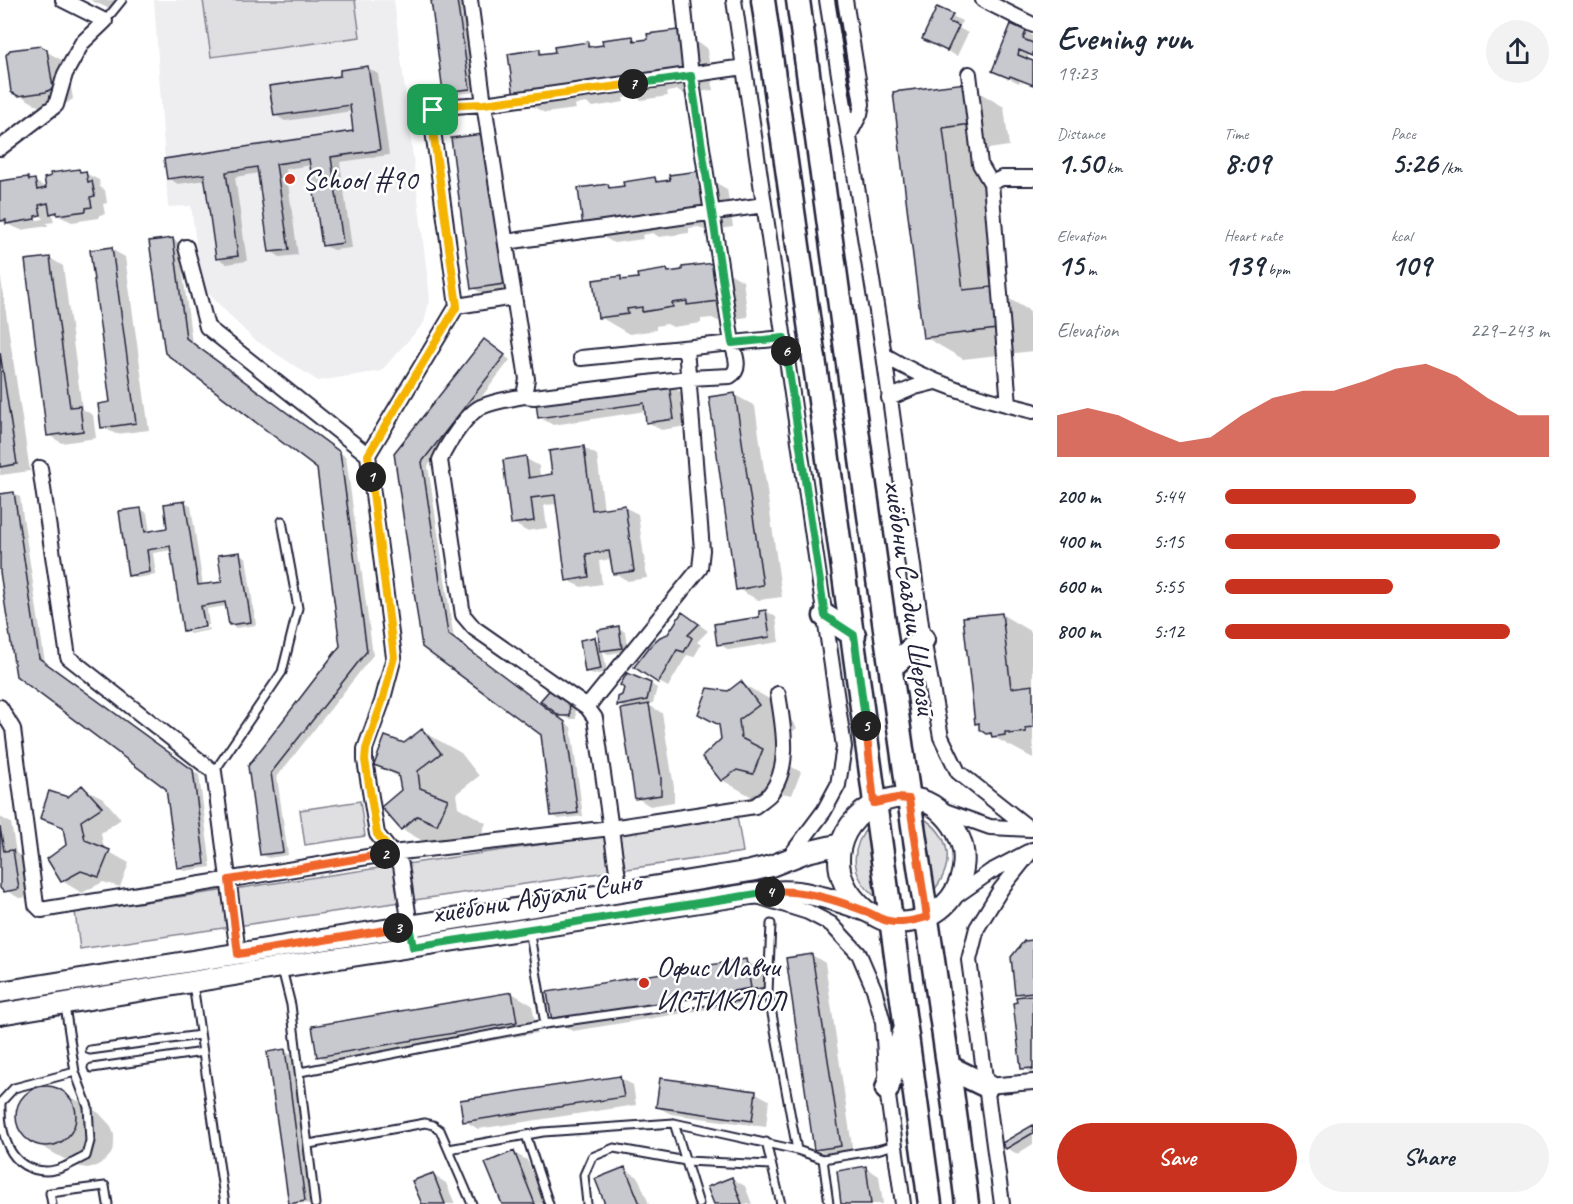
<!DOCTYPE html>
<html lang="en">
<head>
<meta charset="utf-8">
<style>
  body { margin:0; font-family:Caveat,sans-serif; background:#f2f2f3; color:#1f2937; height:100vh; display:flex; flex-direction:column; font-size:22px; white-space:nowrap }
  * { box-sizing:border-box; margin:0 }
  p { font-size:20px; color:#747a83 }
  .icon { flex:none; width:33px; height:33px; fill:none; stroke:currentColor; stroke-width:2; stroke-linecap:round; stroke-linejoin:round }
  .map { position:relative; flex:1; overflow:hidden }
  .side { display:flex; flex-direction:column; background:#fff; width:540px }
  .side>* { flex:none }
  .pin { position:absolute; display:grid; place-items:center; width:51px; height:51px; color:#fff; margin:-26px; border-radius:12px; box-shadow:0 3px 9px #0006 }
  .km { position:absolute; width:30px; height:30px; margin:-15px; border-radius:50%; background:#222; color:#fff; font-size:16px; line-height:30px; text-align:center }
  .round { display:grid; place-items:center; flex:none; width:63px; height:63px; border-radius:32px; background:#f2f2f3 }
  .headline { display:flex; align-items:center; justify-content:space-between; height:102px; padding:0 24px }
  h1 { font-size:33px; font-weight:600; line-height:45px }
  .figures { display:grid; grid-template-columns:repeat(3,1fr); gap:9px; height:102px; padding:6px 24px }
  .figures div { display:grid; align-content:center }
  .figures b { font-size:30px; font-weight:600 }
  .figures small { font-size:16px; font-weight:400 }
  .figures p { font-size:16px }
  .chart { height:168px; padding:12px 24px }
  .chart p { display:flex; justify-content:space-between }
  .chart svg { width:100%; height:108px; margin-top:6px; fill:#c8321e; opacity:.7 }
  .primary-button { display:flex; gap:12px; margin-top:auto; padding:12px 24px }
  .primary-button a { flex:1; height:69px; border-radius:36px; background:#c8321e; color:#fff; font-size:24px; font-weight:600; line-height:69px; text-align:center }
  .primary-button a+a { background:#f2f2f3; color:#1f2937 }
  ul { padding:0 24px; list-style:none; font-size:20px }
  li { display:grid; grid-template-columns:96px 72px 1fr; align-items:center; height:45px }
  li i { height:15px; border-radius:8px; background:#c8321e }
  main { display:flex; flex:1; min-height:0 }
  .map>svg:first-child { display:block }
</style>
</head>
<body>
<main>
<div class="map">
<svg width="1033" height="1204" viewBox="0 0 1033 1204">
  <rect width="100%" height="100%" fill="#fff"/>
  <filter id="ink" filterUnits="userSpaceOnUse"><feTurbulence type="fractalNoise" baseFrequency=".0167" numOctaves="2"/><feDisplacementMap in="SourceGraphic" scale="12" xChannelSelector="R" yChannelSelector="G"/><feConvolveMatrix kernelMatrix="1 2 1 2 8 2 1 2 1" color-interpolation-filters="sRGB"/></filter>
  <g filter="url(#ink)">
    <!-- built -->
    <path fill="#eeeef1" d="M154,0H394L430,298L424,323L381,371L318,381L252,338L202,287L191,206L168,207Z"/>
    <!-- green -->
    <path fill="#dfdfe2" stroke="#80808e" stroke-width="1.5" d="M203,0H355L360,37L211,57Z
      M360,801L365,836L305,845L300,810Z
      M737,816L743,852L80,949L75,912Z
      M920,816C952,835 956,865 931,894Z
      M870,824L881,901C851,880 847,851 870,824Z"/>
    <!-- shadow -->
    <path fill="#0003" fill-rule="evenodd" d="M90,0H116L112,10Z
      M432,0H462L475,92L451,95L444,91Z
      M952,16L962,21L959,28L968,33L957,56L933,44Z
      M678,31L707,48L713,90L684,94L678,90L667,92L668,96L641,100L635,96L623,98L624,102L593,107L586,103L575,105L576,109L545,113L515,97L539,51L546,54L588,44L594,48L633,38L639,41Z
      M1026,32L1033,36V56L1029,55L1027,60L1033,62V85L1020,80L1019,83L994,71Z
      M40,48L67,63L73,99L67,103L40,107L13,91Z
      M368,68L378,74L389,155L340,162L352,248L333,250L323,245L312,165L286,169L298,255L280,257L271,251L259,173L235,177L247,261L227,264L217,258L206,180L178,184L168,178L355,132L352,111L285,121L275,115L342,77Z
      M965,84L1004,107L1009,146L981,150L999,293L1030,311L1033,351L963,359L925,337L894,93Z
      M483,135L517,291L486,296L473,288Z
      M79,170L99,180L100,187L105,190L107,203L103,204L105,214L99,215V218L72,222L52,213L54,222L47,223L48,226L21,230L0,221V186L28,178L47,188ZM42,216L43,219L11,224V221Z
      M698,173L727,189L733,227L706,231L699,227L689,228V233L659,237L653,233L642,235L643,239L614,243L585,227L608,185L614,189L655,179L661,182Z
      M173,239L179,243L192,343L346,457L373,655L277,777L288,855L268,858L261,854L250,767L342,646L319,468L166,352Z
      M111,249L125,257L149,430L116,434L102,427L112,403Z
      M50,258L63,266L82,409L93,415L96,438L62,443L48,435Z
      M714,264L743,281L748,317L718,321L712,318L701,319V323L673,327L667,324L656,326V330L629,334L600,317L621,277L627,281L667,271L671,273Z
      M0,273L30,471L1,475H0Z
      M490,345L510,360L428,466L454,639L571,727L583,816L559,819L552,815L542,734L424,647L396,454Z
      M668,385L682,393L687,426L661,430L648,422L646,411L553,425L539,417Z
      M735,395L755,406L782,597L758,600L738,589Z
      M583,447L597,455L604,510L624,507L638,514L647,578L628,581L614,573L612,559L599,561L602,584L581,587L568,580L558,504L544,505L547,528L526,531L513,523L525,458L539,466L540,477L553,476Z
      M14,494L20,497L45,663L199,775L211,867L185,871L178,867L167,788L17,675L0,562V495Z
      M185,502L191,506L203,586L224,583L239,554L246,557L256,625L236,628L230,625L227,606L207,609L209,625L188,629V632L210,628V630L190,634L184,630L172,550L153,553L156,575L136,578L130,575L141,509L147,513L150,532L169,529Z
      M766,611L776,617L779,642L729,650L719,644L761,618Z
      M1001,614L1033,633V758L986,733L977,723Z
      M692,619L708,631L697,642L701,645L694,657L687,655L668,687L659,682L669,636Z
      M619,628L625,632L628,651L608,654L603,651L607,672L593,675L587,671L595,639L601,642Z
      M741,683L780,705L797,728L778,743L779,760L801,772L792,795L776,792L761,802L722,780L723,740L728,693Z
      M651,684L657,688L653,703L647,704L662,713L674,787V802L650,806L637,798L627,710L619,705L626,688Z
      M542,701L575,703L576,719H568Z
      M422,731L461,753L479,776L456,794L458,807L486,823L476,846L456,838L440,851L402,829V791L400,778L376,764Z
      M82,787L103,798L121,819L101,833L104,849L129,863L120,887L103,882L82,893L62,881L67,845L65,830L42,817Z
      M0,817L11,823L16,853L26,859L32,897L19,898L9,892L0,890Z
      M1033,941V1074L1023,1068L1025,998L1017,993L1025,942Z
      M812,955L825,963L853,1153L829,1156L816,1149Z
      M746,961L766,973L770,999L573,1031L553,1020Z
      M512,993L532,1005L537,1033L339,1067L319,1056Z
      M284,1051L298,1059L317,1204L290,1203Z
      M620,1078L633,1085L636,1105L478,1129L465,1121Z
      M661,1080L756,1093L769,1100L766,1127L671,1114L657,1107Z
      M41,1088L59,1090L99,1113L111,1126L114,1135V1144L111,1154L105,1161L96,1166L87,1168L77,1166L28,1139L22,1131L18,1122L20,1104L33,1091Z
      M1033,1127V1144L1017,1154L1007,1148L1004,1143Z
      M514,1153L527,1160L545,1204H503Z
      M866,1168L879,1176L883,1204H843Z
      M625,1169L638,1177L649,1204H606Z
      M433,1175L446,1183L455,1204H423Z
      M731,1178L745,1186L752,1204H716Z"/>
    <!-- building -->
    <path fill="#c8c8cf" stroke="#22223b" stroke-width="1.5" d="M431,0H457L470,89L443,92Z
      M937,7L953,14L949,22L959,26L947,51L922,39Z
      M1011,24L1026,31L1023,39L1033,43V56L1019,50L1018,55L1033,61V85L1010,76L1009,78L992,71Z
      M678,30L684,74L514,97L508,54L540,49V54L555,52L554,47L588,42V47L603,45L602,40L633,36L634,41L648,39L647,34Z
      M41,46L47,50L53,88L46,92L18,96L11,92L6,55L10,50Z
      M368,66L380,150L331,157L343,243L322,246L309,159L276,164L289,250L269,252L257,167L226,172L238,256L216,259L204,174L167,179L164,159L353,131L350,105L274,116L269,86L340,76V70Z
      M966,83L971,124L943,128L963,290L992,287L997,329L923,338L893,92Z
      M483,134L504,284L471,289L451,138Z
      M79,169L80,172L86,171L88,182L92,181L95,196L90,197L92,207L86,208V211L57,215V212L50,214L48,203L39,205L41,215L35,216V219L6,224V220L0,221V181L28,177L29,180L35,179L37,190L46,188L44,178L51,176L50,173Z
      M699,171L704,210L675,215L674,210L660,212L661,217L628,221V217L613,219L614,223L583,227L578,188L608,184L609,188L624,186L623,182L655,177L656,182L670,180L669,175Z
      M173,238L186,338L340,452L367,651L271,773L283,852L260,855L248,766L340,646L317,469L165,353L149,241Z
      M112,247L136,423L101,428L98,404L110,402L90,250Z
      M50,257L70,407L80,406L83,431L47,436L25,260Z
      M714,263L719,301L687,305V301L672,303L673,307L642,312V307L627,309L628,314L598,318L593,280L621,276V280L638,278L637,274L667,269L668,272L682,270V267Z
      M484,339L505,355L422,462L448,634L565,722L578,813L551,816L541,735L422,647L394,453Z
      M0,352L17,464L0,467Z
      M669,384L674,419L646,423L644,403L538,418L536,402Z
      M735,393L763,585L736,590L709,397Z
      M584,446L592,510L625,505L634,571L613,574L609,551L586,554L589,577L566,581L555,495L531,498L534,521L511,524L503,460L526,456L529,478L552,474L549,451Z
      M14,492L39,658L193,770L205,864L177,868L166,789L16,676L0,572V494Z
      M185,501L198,585L222,582L218,555L240,552L251,622L229,625L225,602L201,606L205,627L183,631L170,546L147,550L150,572L128,576L119,511L141,508L145,532L167,528L164,504Z
      M766,610L770,637L717,645L714,624L759,617V611Z
      M682,612L699,624L688,635L692,638L684,652L677,650L658,683L634,667L651,645L660,637L668,634Z
      M1002,613L1011,688L1033,685V727L1025,728L1026,732L1009,734V732H1005V735L992,737L991,733L986,734L979,729V723L975,724L963,617Z
      M619,626L622,648L600,651L598,630Z
      M595,637L601,669L585,672L580,640Z
      M627,673L651,683L647,700L617,706L618,697L622,695L624,688L620,685Z
      M741,681L759,705L739,720L741,738L763,749L753,774L737,770L721,781L702,757L721,739L719,725L698,714L708,688L728,691Z
      M554,685L569,697L570,716H560L540,701Z
      M649,704L661,778V795L635,799L621,709Z
      M422,729L441,753L418,771L420,788L448,799L437,825L417,816L401,830L381,807L401,790L398,774L374,765L385,736L404,743Z
      M82,785L102,807L81,821L85,840L110,850L99,877L81,871L61,882L47,859L66,845L63,827L40,818L49,791L68,797Z
      M0,827L4,851L13,850L19,889L4,892L0,888Z
      M1033,940V992L1015,994L1011,957L1024,941Z
      M812,954L841,1146L814,1150L786,958Z
      M746,959L751,988L552,1021L547,992Z
      M512,992L517,1022L317,1057L312,1026Z
      M1033,995V1070H1032V1068L1021,1069L1013,1003L1017,1002L1016,997Z
      M285,1049L305,1201L289,1204L267,1052Z
      M620,1076L624,1097L463,1122L460,1100Z
      M660,1078L756,1091L752,1121L656,1107Z
      M16 1116a30 30 0 1 1 60 0a30 30 0 1 1-60 0Z
      M1033,1125V1133L1006,1149L1002,1143Z
      M514,1151L535,1204H502L485,1163Z
      M866,1166L871,1204H841L837,1171Z
      M625,1167L640,1204H605L595,1179Z
      M433,1173L445,1204H422L412,1181Z
      M732,1177L742,1204H714L707,1187Z"/>
    <g fill="none" stroke-linecap="round" stroke-linejoin="round">
      <defs>
        <path id="lane" d="M105,21L122,0
          M214,772L282,672L298,608L282,521
          M529,929L545,1024
          M282,969L291,1005L315,1204
          M193,984L225,1204
          M768,992L771,924
          M65,1006L75,1072L88,1107L90,1141L86,1156C74,1162 60,1171 46,1171C8,1170 0,1133 1,1102L14,1088L75,1072
          M90,1050L200,1035
          M92,1068L203,1052
          M300,1072L545,1024L768,992L797,1150L823,1159L829,1204
          M674,1123L699,1204
          M526,1135L549,1204
          M766,1142L781,1204
          M309,1144L425,1123L433,1125L440,1130L472,1204
          M449,1149L543,1132L674,1123L797,1150
          M823,1159L877,1150L895,1145
          M52,1204L50,1193L105,1186L108,1204
          M587,1204L584,1175L592,1157L614,1148L686,1161L771,1165"/>
        <path id="street" d="M470,0L484,104L527,379L524,396C510,399 493,401 481,407C467,413 446,446 440,460L463,615L474,628L587,707L595,718L620,892
          M734,0L844,747L838,785L824,811L788,859
          M827,0L884,355L923,639L941,737L958,772L1030,829
          M845,0L862,104L860,114L850,133
          M983,0L1033,25
          M969,74L980,164L991,183
          M0,148L56,105L65,74L82,43L105,21L63,0
          M506,242L764,205
          M186,247L207,327L368,455L394,657L382,702L365,749V760L377,834L401,865L413,947
          M457,306L431,116L433,110L439,107L484,104L744,67
          M884,355C931,384 980,398 1033,411
          M581,358L784,338
          M524,396L534,397L688,378L730,376C742,369 735,355 732,343L691,76L683,0
          M889,398L915,387L935,382
          M1009,405L991,183L1002,178H1033
          M368,455L457,306L514,297
          M40,468L68,657L214,772L238,953
          M0,707L13,729L36,905L41,910L392,853L611,828L755,806C760,802 766,798 770,794C792,766 783,726 778,694
          M587,707L700,568L702,550L686,348
          M942,810L990,827L1031,829
          M757,896L808,912L831,924L859,954L874,989L883,1022L887,1089L903,1204
          M953,898L990,872L1028,852
          M987,1086L1033,1082
          M1002,1204L969,960L977,928L1001,889L1032,850"/>
        <path id="secondary" d="M0,992L751,871L771,866L807,852L841,844
          M0,1014L281,967L751,894C771,892 789,889 809,894C828,898 848,904 866,911C873,914 879,919 887,921C914,927 943,914 956,890C964,874 967,854 959,837C953,822 938,805 921,800C872,786 823,835 844,883C849,895 857,903 866,911"/>
        <path id="primary" d="M763,0C821,401 876,802 930,1204
          M798,0C834,266 871,533 909,799C929,934 950,1069 967,1204
          M825,616L854,635
          M891,667L923,639
          M950,1068L987,1086
          M887,1089L904,1033"/>
      </defs>
      <!-- lane casing -->
      <use href="#lane" stroke="#22223b" stroke-width="11"/>
      <!-- street casing -->
      <use href="#street" stroke="#22223b" stroke-width="18"/>
      <!-- secondary casing -->
      <use href="#secondary" stroke="#22223b" stroke-width="24"/>
      <!-- primary casing -->
      <use href="#primary" stroke="#22223b" stroke-width="27"/>
      <!-- lane -->
      <use href="#lane" stroke="#fff" stroke-width="7"/>
      <!-- street -->
      <use href="#street" stroke="#fff" stroke-width="14"/>
      <!-- secondary -->
      <use href="#secondary" stroke="#fff" stroke-width="20"/>
      <!-- primary -->
      <use href="#primary" stroke="#fff" stroke-width="22"/>
    </g>
  </g>
  <g fill="none" stroke-linecap="round" stroke-linejoin="round" filter="url(#ink)">
    <defs>
      <path id="split-1" d="M371,477L368,455L457,306L431,116L433,110"/>
      <path id="split-2" d="M371,477L394,657L382,702L366,749L365,760L377,834L392,853L385,854"/>
      <path id="split-3" d="M385,854L229,880L238,954L398,928"/>
      <path id="split-4" d="M398,928L409,926L413,947L770,892"/>
      <path id="split-5" d="M770,892C802,889 836,900 865,911C871,913 876,917 882,919C896,925 913,921 927,917L909,799L897,798L874,803L866,726"/>
      <path id="split-6" d="M786,351L825,616L854,635L866,726"/>
      <path id="split-7" d="M633,84L691,76L732,343L784,338L786,351"/>
      <path id="split-8" d="M433,110L439,106L484,104L633,84"/>
    </defs>
    <!-- split-1 casing -->
    <use href="#split-1" stroke="#fff" stroke-width="12"/>
    <!-- split-2 casing -->
    <use href="#split-2" stroke="#fff" stroke-width="12"/>
    <!-- split-3 casing -->
    <use href="#split-3" stroke="#fff" stroke-width="12"/>
    <!-- split-4 casing -->
    <use href="#split-4" stroke="#fff" stroke-width="12"/>
    <!-- split-5 casing -->
    <use href="#split-5" stroke="#fff" stroke-width="12"/>
    <!-- split-6 casing -->
    <use href="#split-6" stroke="#fff" stroke-width="12"/>
    <!-- split-7 casing -->
    <use href="#split-7" stroke="#fff" stroke-width="12"/>
    <!-- split-8 casing -->
    <use href="#split-8" stroke="#fff" stroke-width="12"/>
    <!-- split-1 -->
    <use href="#split-1" stroke="#f5b400" stroke-width="8"/>
    <!-- split-2 -->
    <use href="#split-2" stroke="#f5b400" stroke-width="8"/>
    <!-- split-3 -->
    <use href="#split-3" stroke="#f0652b" stroke-width="8"/>
    <!-- split-4 -->
    <use href="#split-4" stroke="#22a559" stroke-width="8"/>
    <!-- split-5 -->
    <use href="#split-5" stroke="#f0652b" stroke-width="8"/>
    <!-- split-6 -->
    <use href="#split-6" stroke="#22a559" stroke-width="8"/>
    <!-- split-7 -->
    <use href="#split-7" stroke="#22a559" stroke-width="8"/>
    <!-- split-8 -->
    <use href="#split-8" stroke="#f5b400" stroke-width="8"/>
  </g>
  <!-- markers -->
  <g fill="#c8321e" stroke="#fff" stroke-width="2">
    <circle cx="290" cy="179" r="6"/>
    <circle cx="644" cy="983" r="6"/>
  </g>
  <g text-anchor="middle" stroke-width="5" stroke-linejoin="round" paint-order="stroke">
    <!-- poi labels -->
    <g font-size="30" fill="#22223b" stroke="#fff" text-anchor="start">
      <text x="302" y="189">School #90</text>
      <text x="656" y="976">Офис Мавчи<tspan x="656" dy="34">ИСТИКЛОЛ</tspan></text>
    </g>
    <!-- street labels -->
    <g font-size="30" fill="#22223b" stroke="#fff">
      <text transform="translate(911 598) rotate(82)" y="10">хиёбони Саъдии Шерозӣ</text>
      <text transform="translate(536 897) rotate(-9)" y="10">хиёбони Абӯалӣ Сино</text>
    </g>
  </g>
</svg>
<div class="pin" style="left:433px;top:110px;background:#1e9e55"><svg class="icon" aria-label="arrive" viewBox="0 0 24 24"><path d="M6 21V4h12l-3 4 3 4H6"/></svg></div>
<b class="km" style="left:371px;top:477px">1</b>
<b class="km" style="left:385px;top:854px">2</b>
<b class="km" style="left:398px;top:928px">3</b>
<b class="km" style="left:770px;top:892px">4</b>
<b class="km" style="left:866px;top:726px">5</b>
<b class="km" style="left:786px;top:351px">6</b>
<b class="km" style="left:633px;top:84px">7</b>
</div>
<section class="side">
<div class="headline"><div><h1>Evening run</h1><p>19:23</p></div><a class="round"><svg class="icon" aria-label="share" viewBox="0 0 24 24"><path d="M12 15V3M7 8l5-5 5 5M5 13v7h14v-7"/></svg></a></div>
<div class="figures">
<div><p>Distance</p><b>1.50<small> km</small></b></div>
<div><p>Time</p><b>8:09</b></div>
<div><p>Pace</p><b>5:26<small> /km</small></b></div>
</div>
<div class="figures">
<div><p>Elevation</p><b>15<small> m</small></b></div>
<div><p>Heart rate</p><b>139<small> bpm</small></b></div>
<div><p>kcal</p><b>109</b></div>
</div>
<div class="chart"><p><span>Elevation</span>229–243 m</p>
<svg viewBox="0 0 160 44" preserveAspectRatio="none"><path d="M0 44V27L10 24L20 27L30 33L40 38L50 36L60 27L70 20L80 17L90 17L100 13L110 8L120 6L130 11L140 20L150 27L160 27V44z"/></svg>
</div>
<ul>
<li><b>200 m</b>5:44<i style="width:59%"></i></li>
<li><b>400 m</b>5:15<i style="width:85%"></i></li>
<li><b>600 m</b>5:55<i style="width:52%"></i></li>
<li><b>800 m</b>5:12<i style="width:88%"></i></li>
</ul>
<div class="primary-button"><a>Save</a><a>Share</a></div>
</section>
</main>
</body>
</html>
